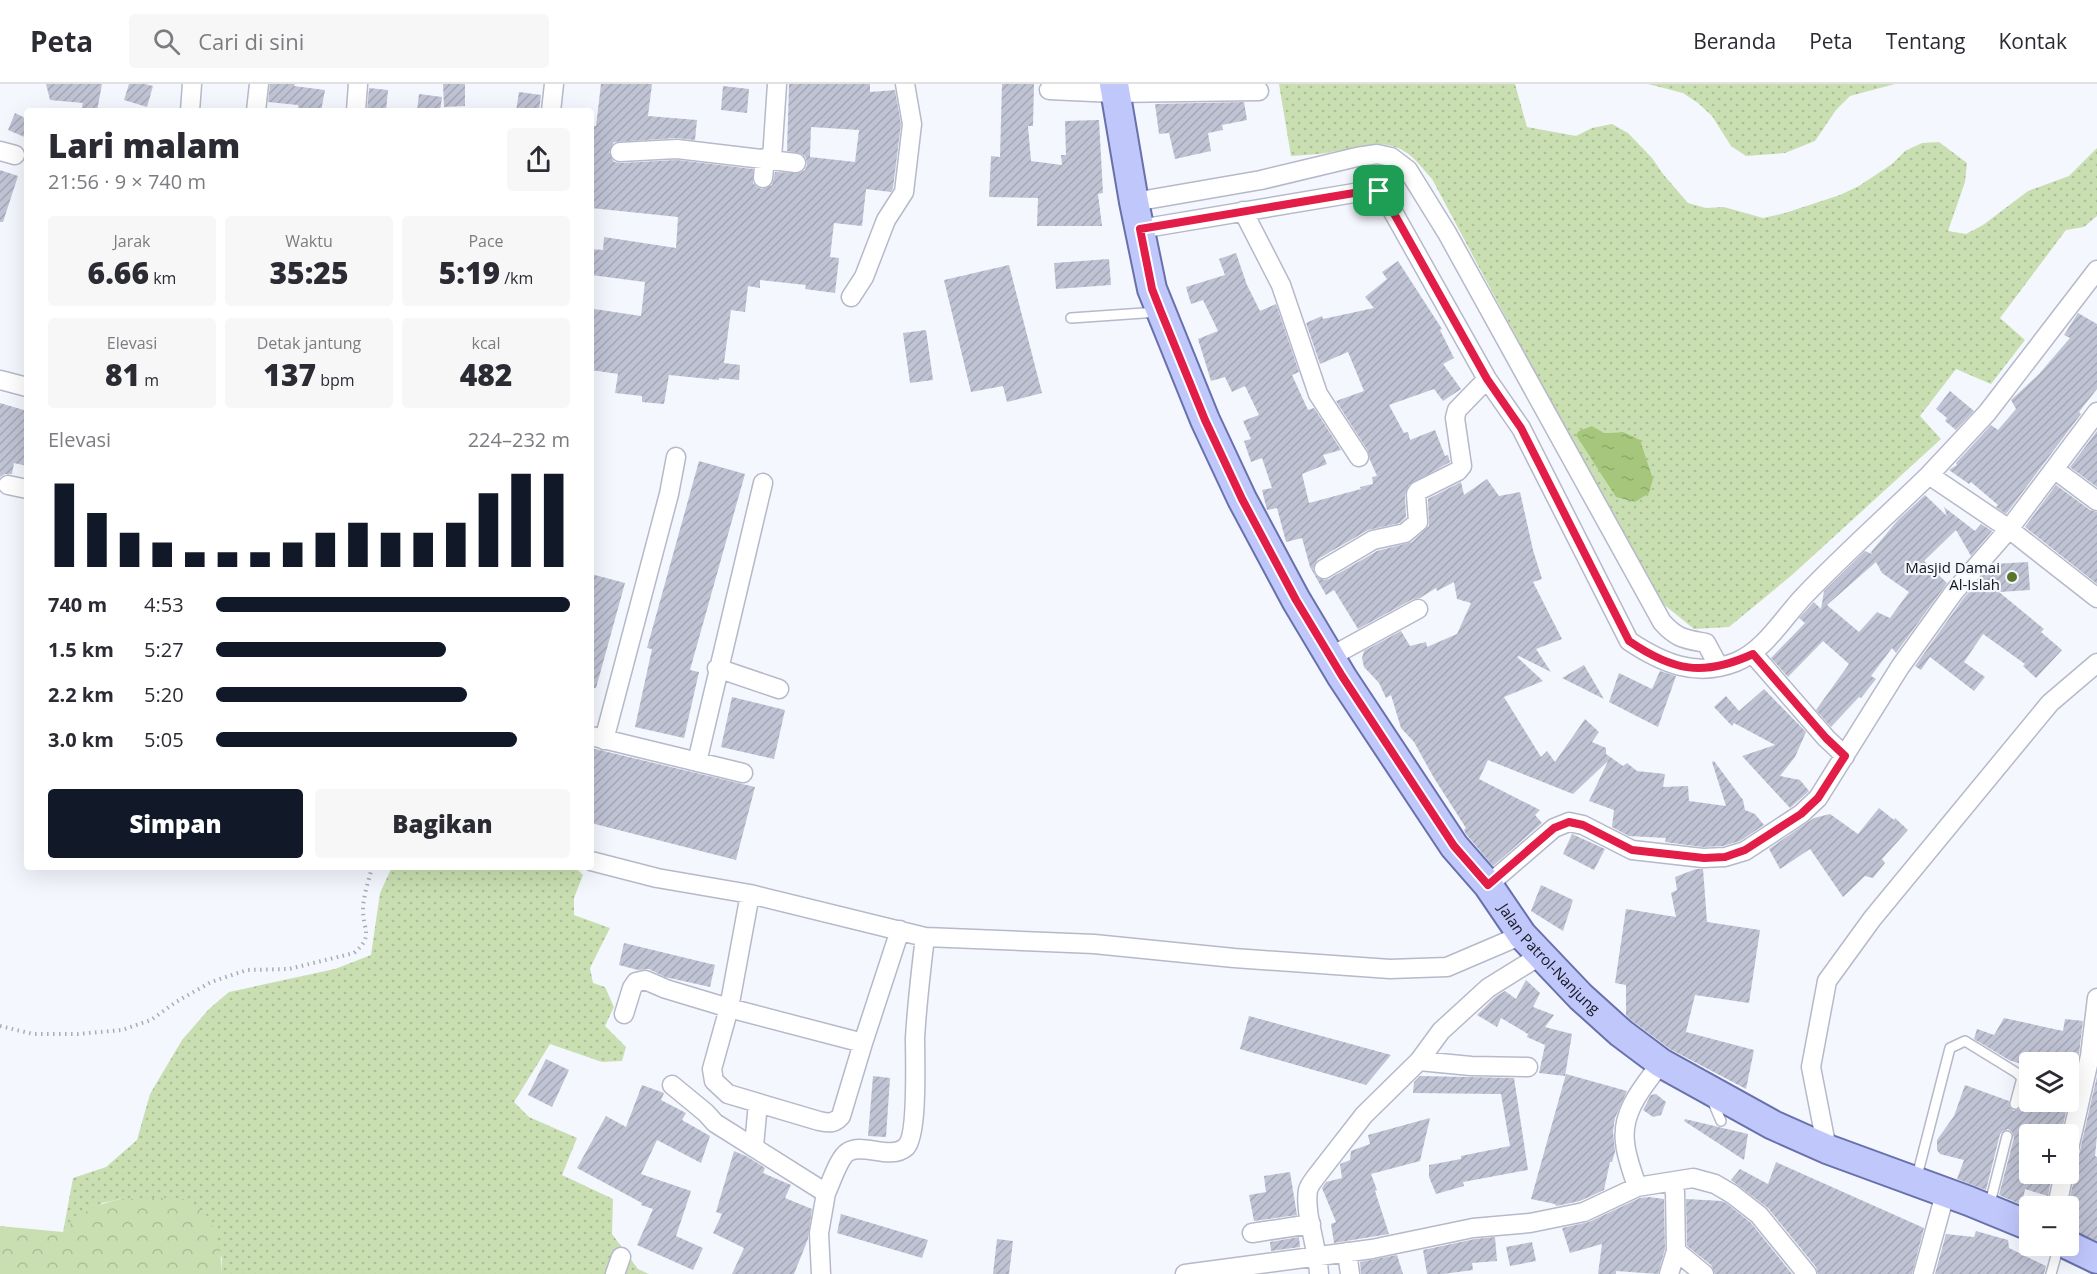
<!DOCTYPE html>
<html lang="id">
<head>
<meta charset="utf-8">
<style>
  body { margin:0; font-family:"Open Sans",sans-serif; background:#f7f7f7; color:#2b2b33; height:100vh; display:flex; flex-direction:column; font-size:22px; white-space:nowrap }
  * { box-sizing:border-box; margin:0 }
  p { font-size:20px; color:#7c7c81 }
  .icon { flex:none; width:33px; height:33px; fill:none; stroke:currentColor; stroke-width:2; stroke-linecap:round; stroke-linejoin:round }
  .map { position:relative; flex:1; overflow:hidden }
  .details { position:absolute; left:24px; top:24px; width:570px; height:762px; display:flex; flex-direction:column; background:#fff; border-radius:6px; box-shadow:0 6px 24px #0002 }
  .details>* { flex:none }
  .controls { position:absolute; left:2019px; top:968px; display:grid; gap:12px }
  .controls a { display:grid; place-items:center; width:60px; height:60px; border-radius:6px; background:#fff; box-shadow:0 6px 24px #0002; font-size:30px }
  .pin { position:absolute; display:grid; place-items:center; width:51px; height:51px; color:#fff; margin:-26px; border-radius:12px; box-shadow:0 3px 9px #0006 }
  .round { display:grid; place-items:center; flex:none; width:63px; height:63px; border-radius:6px; background:#f7f7f7 }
  .summary { display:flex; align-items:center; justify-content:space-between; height:102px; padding:0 24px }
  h1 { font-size:33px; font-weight:800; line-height:45px }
  .figures { display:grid; grid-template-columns:repeat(3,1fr); gap:9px; height:102px; padding:6px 24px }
  .figures div { display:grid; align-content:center; border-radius:6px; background:#f7f7f7; text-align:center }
  .figures b { font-size:30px; font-weight:800 }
  .figures small { font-size:16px; font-weight:400 }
  .figures p { font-size:16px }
  .chart { height:168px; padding:12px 24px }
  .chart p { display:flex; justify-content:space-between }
  .chart svg { width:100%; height:108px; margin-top:6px; stroke:#111827; stroke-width:6 }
  .cta { display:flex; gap:12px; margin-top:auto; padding:12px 24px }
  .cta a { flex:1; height:69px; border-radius:6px; background:#111827; color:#fff; font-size:24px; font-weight:800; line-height:69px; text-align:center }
  .cta a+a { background:#f7f7f7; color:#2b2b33 }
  ul { padding:0 24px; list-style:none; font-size:20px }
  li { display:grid; grid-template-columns:96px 72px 1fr; align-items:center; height:45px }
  li i { height:15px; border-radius:8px; background:#111827 }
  header { display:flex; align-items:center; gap:36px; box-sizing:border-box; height:84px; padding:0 30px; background:#fff; border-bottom:2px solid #e1e1e2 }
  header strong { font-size:28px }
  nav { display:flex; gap:33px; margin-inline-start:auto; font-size:21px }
  .search { width:420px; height:54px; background:#f7f7f7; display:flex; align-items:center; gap:15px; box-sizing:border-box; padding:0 21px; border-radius:6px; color:#7c7c81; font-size:22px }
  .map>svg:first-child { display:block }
</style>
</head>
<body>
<header>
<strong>Peta</strong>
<div class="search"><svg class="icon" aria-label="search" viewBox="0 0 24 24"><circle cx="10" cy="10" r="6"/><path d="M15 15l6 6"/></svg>Cari di sini</div>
<nav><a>Beranda</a><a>Peta</a><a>Tentang</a><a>Kontak</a></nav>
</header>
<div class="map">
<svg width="2097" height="1190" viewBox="0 0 2097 1190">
  <defs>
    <pattern id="grass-dots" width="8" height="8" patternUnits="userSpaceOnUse" patternTransform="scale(1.5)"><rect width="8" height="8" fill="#c9dfb1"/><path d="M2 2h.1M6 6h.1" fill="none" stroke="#acbe98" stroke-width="1.8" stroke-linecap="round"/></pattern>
    <pattern id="forest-crowns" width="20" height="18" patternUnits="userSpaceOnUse" patternTransform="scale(1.5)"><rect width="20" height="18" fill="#c9dfb1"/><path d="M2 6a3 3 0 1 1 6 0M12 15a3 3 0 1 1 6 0" fill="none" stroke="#acbe98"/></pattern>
    <pattern id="water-ripples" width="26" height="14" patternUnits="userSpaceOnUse" patternTransform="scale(1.5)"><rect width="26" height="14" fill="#a6c77b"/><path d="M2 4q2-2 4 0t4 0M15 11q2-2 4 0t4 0" fill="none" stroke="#8eaa6a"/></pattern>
    <pattern id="building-hatch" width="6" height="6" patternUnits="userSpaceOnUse" patternTransform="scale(1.5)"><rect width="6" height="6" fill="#c0c3d4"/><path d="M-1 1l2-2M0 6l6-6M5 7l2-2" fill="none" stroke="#a4a7b5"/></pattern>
  </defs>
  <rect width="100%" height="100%" fill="#f5f7fe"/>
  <!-- grass -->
  <path fill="url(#grass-dots)" fill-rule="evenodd" d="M1279,0H1515L1527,43L1576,52L1592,44L1612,40L1628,49L1652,74L1663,90L1688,119L1706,124L1724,123L1763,134L1785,129L1840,111L1859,102L1892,80L1905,67L1922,59L1939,58L1967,79L1965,98L1948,147L1966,150L1983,141L2028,107L2069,92L2097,64V132L2084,143L2066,146L2000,234L2025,256L1991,300L1956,285L1920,332L1941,355L1792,491L1729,543L1694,545L1657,515L1559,340L1553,322L1432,95C1415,76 1408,63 1381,60L1319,70L1291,72ZM1623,348L1616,413L1604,349Z
    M1648,0H1895L1850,12L1836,26L1815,57L1785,69L1746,72L1731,62L1712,32L1698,19L1683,9Z
    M392,783H575L583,791L574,814V831L610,844L590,884L593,899L605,903L614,923L605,942L626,963L622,977L602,978L550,960L514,1018L529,1033L577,1054L562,1091L613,1115L612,1150L638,1185L649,1190H221L222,1174L182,1115H121L102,1119L63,1148L73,1094L106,1083L137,1056L150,1010L182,956L209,925L229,908L335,885L371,871L380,809Z"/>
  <!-- forest -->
  <path fill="url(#forest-crowns)" d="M121,1115C136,1115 172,1112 183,1115C214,1124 223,1162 221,1190H0V1142L63,1148C79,1128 96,1120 121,1115Z"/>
  <!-- water -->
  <path fill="url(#water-ripples)" d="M1592,342L1604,349L1623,348L1640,356L1653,395L1649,409L1635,418L1616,413L1576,351L1579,347Z"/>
  <!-- building -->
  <path fill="url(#building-hatch)" fill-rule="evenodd" d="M46,0H102L97,27H81L83,19L50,16Z
    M129,0H145L153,2L147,23L124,16Z
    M270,0H295L294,2L325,6L321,27H299L298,21L268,18Z
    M443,0H465V22L444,23Z
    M601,0H652L648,32L697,36L695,56L676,54L614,58L609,68L614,78L621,79L677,76L753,85V99L757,103L762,105L772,101L775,88L800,89L805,86L807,81L806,74L802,70L787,67L789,0H870V8L895,6L901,40L893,104L891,108L866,105L862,142L834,139L830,173L839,174L835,209L805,205L806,201L760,196V204L748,202L745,228L731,226L724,279L740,281L739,296L719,294V296L669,291L664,320L642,318V312L615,309L618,290L591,286V251L594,225L641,232L645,198L591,191V165L603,166L604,153L676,164L678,133L591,124V42H596ZM811,43L859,46L855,78L810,73Z
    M1002,0H1034L1033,42H1028L1031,77L1062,81L1061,71H1066L1065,37L1099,36L1103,109L1098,110L1102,142H1037L1038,114L989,113L991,72L1000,73Z
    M723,2L749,5L747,29L721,26Z
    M369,4L388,6L386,27H367Z
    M519,8L541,11L539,27H516Z
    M419,10L442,13L440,27H417Z
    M1244,18L1247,36L1222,41L1223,46L1208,49L1211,67L1175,75L1169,49L1159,50L1155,20Z
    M15,29L27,35V54L8,46Z
    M0,86L18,92L3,138H0Z
    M1236,169L1247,201L1260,227L1276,220L1299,288L1292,291L1308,326L1314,324L1341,366L1323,371L1327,380L1302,390L1309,419L1361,405L1360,403L1373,400L1372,393L1377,392L1370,376L1368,367L1336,317L1364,307L1348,268L1320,280L1306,239L1322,232L1323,235L1374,224L1365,213L1387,195L1382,188L1398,177L1442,245L1440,246L1454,274L1443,280L1461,305L1443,317L1434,305L1389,321L1404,349L1408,348L1410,356L1435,346L1445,372L1448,371L1450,378L1409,401L1405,411L1406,433L1400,439L1368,446L1318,475L1313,485L1315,491L1324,496L1329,495L1377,467L1412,458L1429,442L1428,415L1461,398L1464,411L1487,395L1499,412L1520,408L1533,466L1542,495L1533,498L1562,555L1536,565L1551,588L1519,572L1517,573L1543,597L1504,613L1541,673L1547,667L1555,678L1585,635L1599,648L1592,658L1606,664V670L1623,682L1627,679L1637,687L1665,690L1663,703L1688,702L1689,717L1726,722L1712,678L1714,677L1743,716L1745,726L1755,730L1764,741L1740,757L1723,762L1703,763L1665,758L1666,754L1629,752L1612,743L1614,726L1589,717L1608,677L1573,710L1488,676L1479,695L1540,726L1535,731L1542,739L1493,782L1466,750L1464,746L1466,744L1434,694L1414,658L1401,644L1391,611L1386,614L1379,599L1364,583L1362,574L1364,567L1401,547L1410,562L1426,558L1427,563L1457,550L1471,519L1457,515L1454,498L1437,507L1436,504L1420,514L1413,515L1358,545L1334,506L1326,511L1310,483L1302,454L1286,458L1277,424L1267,426L1262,406L1272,404L1262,374L1251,378L1244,357L1251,355L1243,337L1259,331L1245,302L1232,308L1225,293L1211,297L1198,255L1218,247L1203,216L1191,220L1186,203L1225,191L1219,175Z
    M1109,175L1111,201L1056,205L1054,179Z
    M1009,181L1042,309L1007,318L1003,302L971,308L944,196Z
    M2078,229L2097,240V305L2079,328L2081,330L2006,430L1996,423L1998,421L1971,398L1969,400L1949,386L1957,381L1956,379L1991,341L1998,346L2016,325L2011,316L2039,290L2070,254L2064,251Z
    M926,246L933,296L910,299L903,249Z
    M1950,307L1974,327L1956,346L1945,337L1947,334L1936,325Z
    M0,319L27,327V382L14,379L12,390H5L0,393Z
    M2097,347V403L2070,383Z
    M699,377L745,390L690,586L699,588L684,654L635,643L652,565L647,564Z
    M2056,401L2090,426L2097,428V500L2025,443Z
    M1925,411L1947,432L1944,423L1975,447L1981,440L1992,447L1971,472L1956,446L1924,477L1947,499L1896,569L1892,564L1871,592L1876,595L1861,614L1859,613L1831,643L1816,626L1849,580L1823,557L1788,593L1771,574L1805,539L1799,534L1812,520L1814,518L1821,525L1824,507L1865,467L1872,470L1871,468L1898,436ZM1876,478L1882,489L1909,508L1890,534L1877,528L1859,548L1827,521Z
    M2028,478L2030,506L1999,508L2044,545L2041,548L2062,566L2036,594L2023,582L2025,580L1983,550L1964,578L1985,593L1974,607L1930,573L1921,586L1915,582L1963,515L1993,480Z
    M591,490L625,499L596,604H591Z
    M1584,581L1604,615L1562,594Z
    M1660,587L1676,592L1658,643L1609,618L1619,589L1652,605Z
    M1764,605L1806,648L1795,673L1780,692L1800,696L1809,707L1790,724L1742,672L1775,661L1734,639L1732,642L1714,623L1726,612L1739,627Z
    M732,613L785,626L774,675L721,663Z
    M591,664L755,703L736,776L591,739Z
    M1879,724L1894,736L1895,734L1908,746L1882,775L1885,779L1873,794L1865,792L1843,813L1810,765L1780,785L1769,765L1814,734L1830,730L1858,750Z
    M1572,750L1605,765L1594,786L1563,770Z
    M1696,785H1703L1707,838L1760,846L1749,919L1695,911L1686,948L1754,966L1746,1005L1670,965L1631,936L1626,931V901L1615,899L1626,825L1676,833L1671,809L1677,806L1675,793Z
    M1541,801L1573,816L1563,847L1531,827Z
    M624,859L715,881L710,903L665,893L649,885L638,886L619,881Z
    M1526,896L1540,909L1533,923L1554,931L1545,943L1572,950L1565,992L1539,989L1545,961L1527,953L1528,950L1501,934L1497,943L1477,931L1495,913L1505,907L1516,915Z
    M1249,932L1391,971L1366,1001L1240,965Z
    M2004,934L2063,947L2065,935L2083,937L2079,970L2068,1016V978H2030V983L2009,976L1974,955L1977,945L1994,951Z
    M546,975L569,986L552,1023L528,1011Z
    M1566,990L1627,1007L1615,1034L1613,1047L1615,1068L1612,1078H1610L1604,1106L1580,1117L1556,1122L1555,1120L1531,1115Z
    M873,992L890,994L886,1053L868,1052Z
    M1420,992L1514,994L1528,1086L1463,1098L1464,1102L1436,1110L1429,1093V1081L1461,1075V1072L1510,1062L1501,1010L1413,1009L1414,998Z
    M2097,992V1052L2095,1072L2097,1073V1157L2068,1145V1122L2075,1091L2072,1082L2079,1071Z
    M642,1001L664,1009L661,1016L686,1029L682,1036L710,1052L701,1079L657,1056L641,1090L691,1107L676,1152L703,1164L693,1186L637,1161L653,1125L641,1121L642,1119L577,1084L606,1032L626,1043Z
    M1965,1001L2009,1017V1022L2014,1027L2020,1024L2023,1017H2068L2062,1047L2043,1044L2042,1050H2030V1089H2052L2048,1112L2025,1105L2022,1121L1999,1111L2014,1054L2012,1048L2008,1045L2003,1047L2000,1050L1986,1106L1957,1095L1964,1076L1940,1070L1937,1066V1056L1954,1032Z
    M1656,1010L1666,1018L1661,1031L1653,1033L1643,1026L1651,1011Z
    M1430,1034L1420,1077L1371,1090L1377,1106L1375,1107L1389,1150L1334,1159L1331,1140L1336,1138L1322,1104L1326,1098L1342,1094L1340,1080L1350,1076L1351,1067L1370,1060L1368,1051Z
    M1685,1035L1748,1050L1744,1076L1684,1037Z
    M734,1067L746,1072L765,1084L763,1089L791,1101L785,1114L812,1125L808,1155L794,1190H732L744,1164L713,1149L722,1130L716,1128Z
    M1776,1078L1924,1144L1912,1190H1818L1816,1183L1768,1124L1731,1096L1740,1085L1768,1100Z
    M1290,1088L1297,1131L1254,1137L1249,1111L1266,1108L1264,1092Z
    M1649,1113L1664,1115L1665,1165L1658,1190L1616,1187V1190H1598L1602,1160L1570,1169L1562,1144L1589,1138L1640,1114Z
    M1686,1115L1722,1117L1726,1119L1751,1139L1792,1190H1715L1711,1181L1687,1162Z
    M841,1130L928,1156L922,1174L837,1149Z
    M1976,1147L2008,1156L2009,1164L2046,1182L2044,1190H1935L1946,1150L1974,1153Z
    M1299,1153L1300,1163L1271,1167L1270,1158Z
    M1495,1153L1497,1177L1472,1179L1473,1186L1443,1190H1427L1423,1166L1475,1155Z
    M997,1155L1013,1157L1009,1190H993Z
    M1532,1158L1536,1177L1510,1182L1506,1163Z
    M1397,1171L1403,1190H1361L1360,1178Z"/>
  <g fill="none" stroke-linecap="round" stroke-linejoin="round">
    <defs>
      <path id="service" d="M1071,234L1158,228
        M1712,1016L1721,1037
        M1916,1096L1950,964L1965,957L2017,989L2022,994L2015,1020
        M1989,1123L2007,1052
        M2051,1190L2059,1161"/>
      <path id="minor" d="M1049,6L1114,9L1259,7
        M190,27L192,0
        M256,27L259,0
        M356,27L358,0
        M551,27L554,0
        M0,67L15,71
        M620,68L677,65L796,79
        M772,75L777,0
        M763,94L765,74
        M1134,118L1261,96L1357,73L1377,70L1391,73L1408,86L1447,149L1662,538C1677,555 1685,555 1706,559L1719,583
        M1243,127L1281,201L1318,310L1359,373
        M1140,145L1372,106L1383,110L1487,295L1521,344L1629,557C1662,579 1696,594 1736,578C1765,566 1783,534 1804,512C1844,470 1888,431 1929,391
        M2097,186L1987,329L1929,391L2009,445L2097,514
        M851,213L864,193L886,136L904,108L912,40L905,0
        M0,296L27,303
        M2054,385L2097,417
        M8,401L27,405
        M1324,485L1373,456L1405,449L1418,438L1416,410L1418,407L1458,387L1462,382L1455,334L1457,326L1487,295
        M1753,570L1826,654L1845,672
        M1330,573L1418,525
        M717,584L779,605
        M591,652L743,689
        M604,656L669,410L676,373
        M697,678L763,399
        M591,777L657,794L750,810L925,853L1094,860L1234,874L1390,885L1447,883L1522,851
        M1488,801L1554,744L1569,738L1583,741L1632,766L1703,774L1725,773L1745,767L1801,730L1818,714L1900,583L1954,508L2009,445L2097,328
        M750,810L729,924L712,985L714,997L728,1010L819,1037C829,1039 834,1040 841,1032L863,959L900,846
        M624,930L632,904L636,898L645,896L666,905L729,924L863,959
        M1419,977L1471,982L1528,983
        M672,1001L706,1029L715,1039L826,1109C831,1099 839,1073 848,1068C863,1058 890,1077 906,1063C918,1051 915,974 915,954C917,920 921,886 925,853
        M754,1062L758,1019
        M1827,1065L1811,983L1827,897L1872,835L2050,619L2097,579
        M2068,1069L2090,972L2097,914
        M1671,1098L1675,1108L1676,1167L1704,1190
        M1637,1103C1633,1089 1626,1073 1625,1058C1621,1027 1644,1002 1661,979
        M2057,1122L2064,1089
        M1252,1149L1311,1140
        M1347,1168L1350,1190
        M615,1190L621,1173
        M821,1190L819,1149L826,1109
        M1185,1190L1372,1165L1473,1144L1530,1139L1584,1128L1637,1103L1693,1094L1715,1100L1732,1110L1759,1131L1807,1190
        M1319,1190C1318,1165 1304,1129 1308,1106C1309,1102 1312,1098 1315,1094L1364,1031L1419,977L1441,947L1488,904L1541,871
        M1669,1190L1676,1167
        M1923,1190L1945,1110"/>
      <g id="primary">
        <path id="s1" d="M1114,0L1134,118L1152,205L1205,336L1242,415L1296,516L1342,593L1454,762L1488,801L1522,851L1581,913L1621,949L1661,979L1773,1041L1827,1065L1969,1117L2030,1142"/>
        <path d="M2068,1161L2097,1175"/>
      </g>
    </defs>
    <!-- service casing -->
    <use href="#service" stroke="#b5b9c9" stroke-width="12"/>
    <!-- minor casing -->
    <use href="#minor" stroke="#b5b9c9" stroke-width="21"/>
    <!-- primary casing -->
    <use href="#primary" stroke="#6871ab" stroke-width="32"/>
    <!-- path -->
    <path stroke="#abacb3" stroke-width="4" stroke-dasharray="1.5 4.5" stroke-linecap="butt" d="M0,942L33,950H78L122,946L151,936L176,918L211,898L247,886L289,885L354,869C374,852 363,846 363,826C363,812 369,796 372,783"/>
    <!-- service -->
    <use href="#service" stroke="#fff" stroke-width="9"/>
    <!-- minor -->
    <use href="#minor" stroke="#fff" stroke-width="18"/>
    <!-- primary -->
    <use href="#primary" stroke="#c0c7fb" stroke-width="28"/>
  </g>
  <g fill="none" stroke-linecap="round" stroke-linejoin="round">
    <defs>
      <path id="route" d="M1372,106L1383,110L1487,295L1521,344L1629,557C1673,587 1703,593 1753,570L1826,654L1845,672L1818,714L1801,730L1745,766L1725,773L1704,774L1632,766L1583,741L1569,738L1554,744L1488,801L1454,762L1342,592L1296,516L1242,415L1205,336L1161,228L1152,205L1140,145Z"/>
    </defs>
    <!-- route casing -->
    <use href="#route" stroke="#fff" stroke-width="12"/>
    <!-- route -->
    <use href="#route" stroke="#e11d48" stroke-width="8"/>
  </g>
  <!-- markers -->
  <circle fill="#58752a" stroke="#f5f7fe" stroke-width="2" cx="2012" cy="493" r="6"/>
  <g text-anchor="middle" stroke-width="4.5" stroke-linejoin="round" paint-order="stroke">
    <!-- poi labels -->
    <g font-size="15" fill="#14151b" stroke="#f5f7fe" text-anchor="end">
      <text x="2000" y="489">Masjid Damai<tspan x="2000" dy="17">Al-Islah</tspan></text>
    </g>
    <!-- street labels -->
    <g font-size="15" fill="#14151b" stroke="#f5f7fe">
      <text dy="5" stroke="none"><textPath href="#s1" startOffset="992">Jalan Patrol-Nanjung</textPath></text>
    </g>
  </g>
</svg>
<div class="controls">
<a><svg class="icon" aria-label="layers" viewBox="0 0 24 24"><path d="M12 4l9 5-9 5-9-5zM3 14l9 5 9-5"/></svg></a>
<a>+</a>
<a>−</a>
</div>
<div class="pin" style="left:1379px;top:107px;background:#1e9e55"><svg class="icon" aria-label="arrive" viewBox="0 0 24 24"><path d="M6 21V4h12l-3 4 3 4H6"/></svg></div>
<section class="details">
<div class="summary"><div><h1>Lari malam</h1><p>21:56 · 9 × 740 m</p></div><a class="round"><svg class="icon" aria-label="share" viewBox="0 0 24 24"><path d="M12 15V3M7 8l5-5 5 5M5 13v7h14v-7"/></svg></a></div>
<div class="figures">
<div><p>Jarak</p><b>6.66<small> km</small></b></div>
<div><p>Waktu</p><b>35:25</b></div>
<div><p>Pace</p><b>5:19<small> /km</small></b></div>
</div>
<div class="figures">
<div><p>Elevasi</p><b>81<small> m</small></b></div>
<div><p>Detak jantung</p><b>137<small> bpm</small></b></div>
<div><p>kcal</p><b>482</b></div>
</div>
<div class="chart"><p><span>Elevasi</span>224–232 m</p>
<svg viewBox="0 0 160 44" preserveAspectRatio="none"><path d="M5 44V10M15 44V22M25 44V30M35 44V34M45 44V38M55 44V38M65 44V38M75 44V34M85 44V30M95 44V26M105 44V30M115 44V30M125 44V26M135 44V14M145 44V6M155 44V6"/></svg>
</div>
<ul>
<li><b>740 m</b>4:53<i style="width:100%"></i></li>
<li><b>1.5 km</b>5:27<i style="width:65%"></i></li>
<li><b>2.2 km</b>5:20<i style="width:71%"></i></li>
<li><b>3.0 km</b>5:05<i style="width:85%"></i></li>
</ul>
<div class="cta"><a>Simpan</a><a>Bagikan</a></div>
</section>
</div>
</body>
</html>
